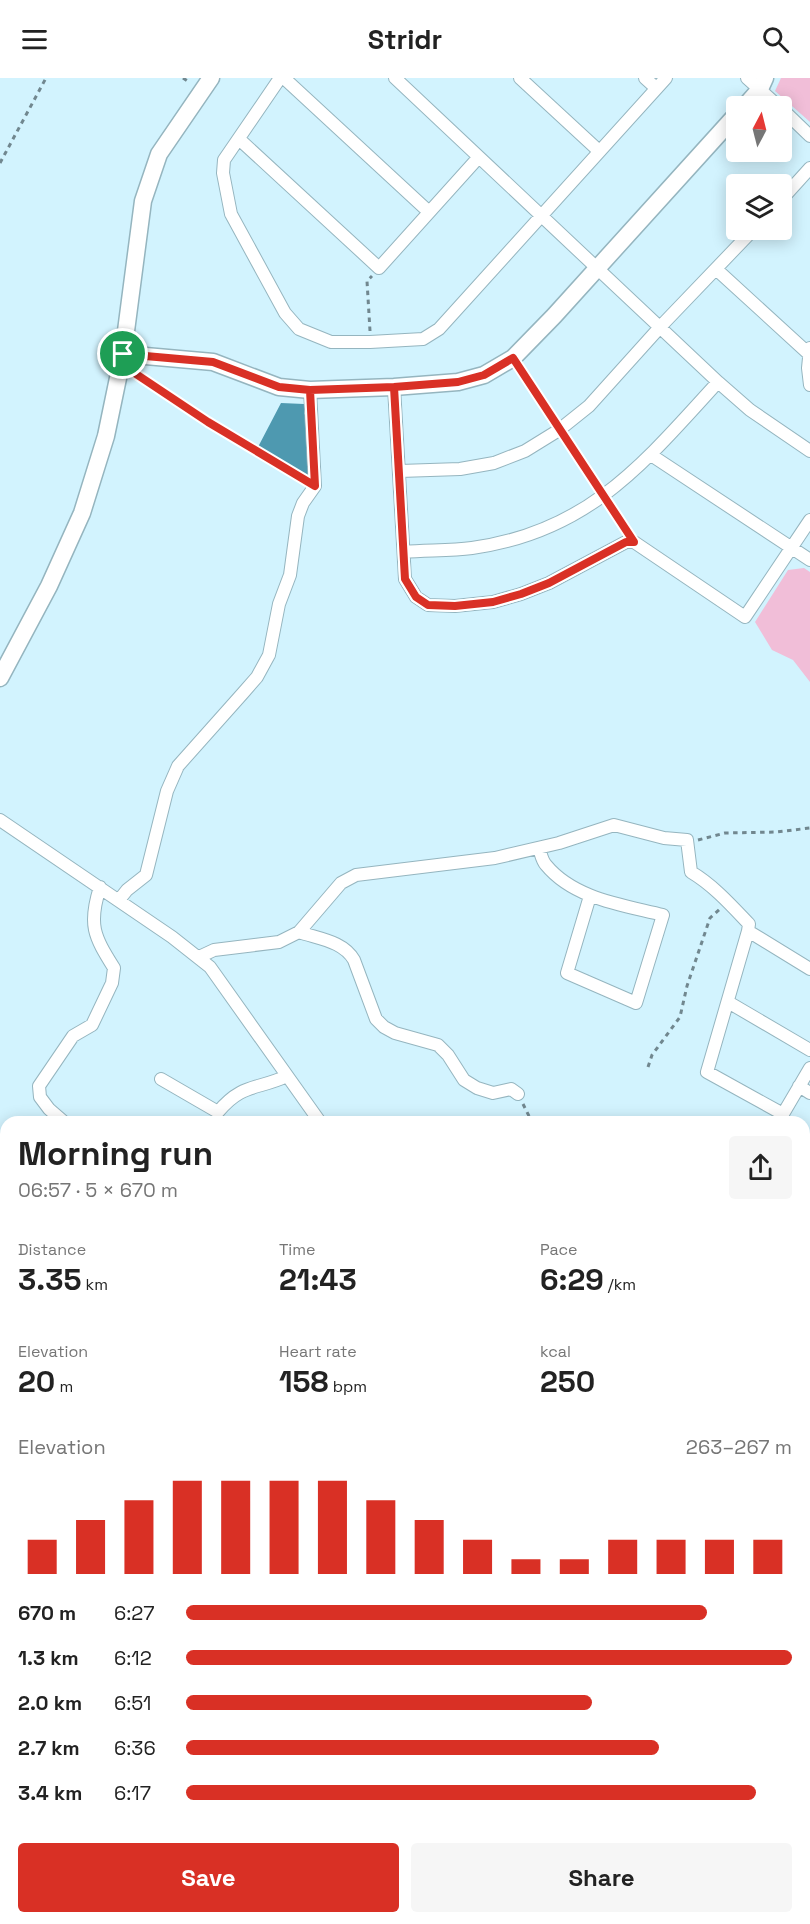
<!DOCTYPE html>
<html lang="en">
<head>
<meta charset="utf-8">
<style>
  body { margin:0; font-family:"Space Grotesk",sans-serif; background:#f6f6f6; color:#222; height:100vh; display:flex; flex-direction:column; font-size:22px; white-space:nowrap }
  * { box-sizing:border-box; margin:0 }
  p { font-size:20px; color:#767676 }
  .icon { flex:none; width:33px; height:33px; fill:none; stroke:currentColor; stroke-width:2; stroke-linecap:round; stroke-linejoin:round }
  .map { position:relative; flex:1; overflow:hidden }
  .details { position:absolute; left:0px; top:1038px; width:810px; height:808px; display:flex; flex-direction:column; background:#fff; border-radius:18px 18px 0 0; box-shadow:0 3px 15px #0003 }
  .details>* { flex:none }
  .needle { width:39px; rotate:7deg }
  .controls { position:absolute; left:726px; top:18px; display:grid; gap:12px }
  .controls a { display:grid; place-items:center; width:66px; height:66px; border-radius:6px; background:#fff; box-shadow:0 3px 15px #0003; font-size:30px }
  .pin { position:absolute; display:grid; place-items:center; width:51px; height:51px; color:#fff; margin:-26px; border:3px solid #fff; border-radius:50%; box-shadow:0 2px 6px #0007 }
  .round { display:grid; place-items:center; flex:none; width:63px; height:63px; border-radius:6px; background:#f6f6f6 }
  .overview { display:flex; align-items:center; justify-content:space-between; height:102px; padding:0 18px }
  h1 { font-size:33px; font-weight:600; line-height:45px }
  .figures { display:grid; grid-template-columns:repeat(3,1fr); gap:9px; height:102px; padding:6px 18px }
  .figures div { display:grid; align-content:center }
  .figures b { font-size:30px; font-weight:600 }
  .figures small { font-size:16px; font-weight:400 }
  .figures p { font-size:16px }
  .chart { height:168px; padding:12px 18px }
  .chart p { display:flex; justify-content:space-between }
  .chart svg { width:100%; height:108px; margin-top:6px; stroke:#d93025; stroke-width:6 }
  .cta { display:flex; gap:12px; margin-top:auto; padding:12px 18px }
  .cta a { flex:1; height:69px; border-radius:6px; background:#d93025; color:#fff; font-size:24px; font-weight:600; line-height:69px; text-align:center }
  .cta a+a { background:#f6f6f6; color:#222 }
  ul { padding:0 18px; list-style:none; font-size:20px }
  li { display:grid; grid-template-columns:96px 72px 1fr; align-items:center; height:45px }
  li i { height:15px; border-radius:8px; background:#d93025 }
  header { display:flex; justify-content:space-between; align-items:center; height:78px; padding:0 18px; background:#fff; font-size:27px; font-weight:600 }
  .map>svg:first-child { display:block }
</style>
</head>
<body>
<header><svg class="icon" aria-label="menu" viewBox="0 0 24 24"><path d="M4 6h16M4 12h16M4 18h16"/></svg>Stridr<svg class="icon" aria-label="search" viewBox="0 0 24 24"><circle cx="10" cy="10" r="6"/><path d="M15 15l6 6"/></svg></header>
<div class="map">
<svg width="810" height="1846" viewBox="0 0 810 1846">
  <rect width="100%" height="100%" fill="#d2f3fe"/>
  <!-- green -->
  <path fill="#f1bed8" d="M781,0H810V44L775,13Z
    M804,490L810,494V604L793,582L772,572L755,544L788,492Z"/>
  <!-- forest -->
  <path fill="#e5a8c8" d="M804,1136L810,1137V1308L804,1307Z"/>
  <!-- water -->
  <path fill="#4e99b0" d="M281,325L304,326V336L307,338L309,400L258,369Z"/>
  <g fill="none" stroke-linecap="round" stroke-linejoin="round">
    <!-- stream -->
    <path stroke="#4e99b0" stroke-width="4.5" d="M0,1398L6,1386"/>
    <defs>
      <path id="minor" d="M280,0L224,82L223,95L231,136L285,235L299,251L331,264H370L423,261L439,251L666,0
        M284,0L429,134
        M395,0L718,304L750,332L810,373
        M520,0L599,73
        M645,0L656,10
        M747,0L778,28
        M782,31L810,58
        M239,61L379,190L478,80
        M782,121L810,90
        M716,191L809,276
        M810,270L808,290L810,307
        M394,309L405,501L416,519L428,527L455,528L493,524L521,516L549,505L626,464H634L745,539L810,442
        M651,377L810,482
        M400,393L460,391L494,385L525,373L559,352L589,328L661,248L753,152
        M404,474C426,472 450,473 472,470C589,454 644,385 718,304
        M0,742L172,859L210,889L320,1044
        M539,770C541,776 542,783 546,787C574,821 623,827 663,837L636,925L567,895L590,818
        M119,822L127,812L146,797L167,713L178,688L243,615L257,599L269,577L279,526L290,497L298,438L303,425L315,408L310,312
        M299,854C319,861 343,863 354,882L376,941L384,949L395,955L438,967L448,977L464,1002L477,1010L493,1015L511,1011L518,1016
        M199,879L214,872L279,864L299,854L341,805L356,797L495,780L559,765L614,747L664,760L687,762L691,794C713,807 731,827 749,846L748,853
        M810,891L748,853L707,994L783,1036L810,990
        M728,924L810,972
        M161,1001L218,1034C242,1005 257,1012 287,998
        M799,1008L810,1015
        M64,1044L49,1031L40,1019L39,1008L73,958L92,947L112,905L114,890C94,858 88,847 100,809
        M804,1083L810,1079
        M804,1291L810,1296
        M0,1362L6,1350
        M804,1494L810,1487
        M804,1534L810,1538
        M0,1750L6,1741"/>
      <path id="tertiary" d="M745,28L760,11L765,0
        M123,276L213,284L279,309L310,312L394,309L458,304L484,297L513,280L554,238L736,37
        M0,600L49,508L82,435L106,358L123,276L143,123L159,76L211,0"/>
      <path id="primary" d="M0,1519L6,1525
        M463,1840L478,1846"/>
    </defs>
    <!-- minor casing -->
    <use href="#minor" stroke="#95b5bf" stroke-width="14"/>
    <!-- tertiary casing -->
    <use href="#tertiary" stroke="#95b5bf" stroke-width="19"/>
    <!-- primary casing -->
    <use href="#primary" stroke="#95b5bf" stroke-width="22"/>
    <!-- path -->
    <path stroke="#71878f" stroke-width="3" stroke-dasharray="4.5 4.5" stroke-linecap="butt" d="M183,0L189,4
      M0,85L46,0
      M370,253L367,203L372,198
      M520,292L552,342
      M135,295L208,344L302,400
      M566,362L595,407
      M609,427L625,451
      M698,762L725,755L776,754L810,750
      M648,989L652,977L680,939L687,908L710,840L720,831
      M523,1026L532,1044
      M603,1840L604,1846"/>
    <!-- minor -->
    <use href="#minor" stroke="#fff" stroke-width="12"/>
    <!-- tertiary -->
    <use href="#tertiary" stroke="#fff" stroke-width="16"/>
    <!-- primary -->
    <use href="#primary" stroke="#fff" stroke-width="20"/>
  </g>
  <g fill="none" stroke-linecap="round" stroke-linejoin="round">
    <defs>
      <path id="route" d="M123,276L121,286L208,344L315,408L310,312L394,309L405,501L416,519L428,527L455,528L493,524L521,516L549,505L626,464H634L513,280L484,297L458,304L394,309L310,312L279,309L213,284L123,276"/>
    </defs>
    <!-- route casing -->
    <use href="#route" stroke="#fff" stroke-width="12"/>
    <!-- route -->
    <use href="#route" stroke="#d93025" stroke-width="8"/>
  </g>
</svg>
<div class="controls">
<a><svg class="needle" viewBox="-14 -14 28 28"><path d="M0-13l5 13h-10z" fill="#e53935"/><path d="M0 13l5-13h-10z" fill="#767676"/></svg></a>
<a><svg class="icon" aria-label="layers" viewBox="0 0 24 24"><path d="M12 4l9 5-9 5-9-5zM3 14l9 5 9-5"/></svg></a>
</div>
<div class="pin" style="left:123px;top:276px;background:#1e9e55"><svg class="icon" aria-label="arrive" viewBox="0 0 24 24"><path d="M6 21V4h12l-3 4 3 4H6"/></svg></div>
<section class="details">
<div class="overview"><div><h1>Morning run</h1><p>06:57 · 5 × 670 m</p></div><a class="round"><svg class="icon" aria-label="share" viewBox="0 0 24 24"><path d="M12 15V3M7 8l5-5 5 5M5 13v7h14v-7"/></svg></a></div>
<div class="figures">
<div><p>Distance</p><b>3.35<small> km</small></b></div>
<div><p>Time</p><b>21:43</b></div>
<div><p>Pace</p><b>6:29<small> /km</small></b></div>
</div>
<div class="figures">
<div><p>Elevation</p><b>20<small> m</small></b></div>
<div><p>Heart rate</p><b>158<small> bpm</small></b></div>
<div><p>kcal</p><b>250</b></div>
</div>
<div class="chart"><p><span>Elevation</span>263–267 m</p>
<svg viewBox="0 0 160 44" preserveAspectRatio="none"><path d="M5 44V30M15 44V22M25 44V14M35 44V6M45 44V6M55 44V6M65 44V6M75 44V14M85 44V22M95 44V30M105 44V38M115 44V38M125 44V30M135 44V30M145 44V30M155 44V30"/></svg>
</div>
<ul>
<li><b>670 m</b>6:27<i style="width:86%"></i></li>
<li><b>1.3 km</b>6:12<i style="width:100%"></i></li>
<li><b>2.0 km</b>6:51<i style="width:67%"></i></li>
<li><b>2.7 km</b>6:36<i style="width:78%"></i></li>
<li><b>3.4 km</b>6:17<i style="width:94%"></i></li>
</ul>
<div class="cta"><a>Save</a><a>Share</a></div>
</section>
</div>
</body>
</html>
